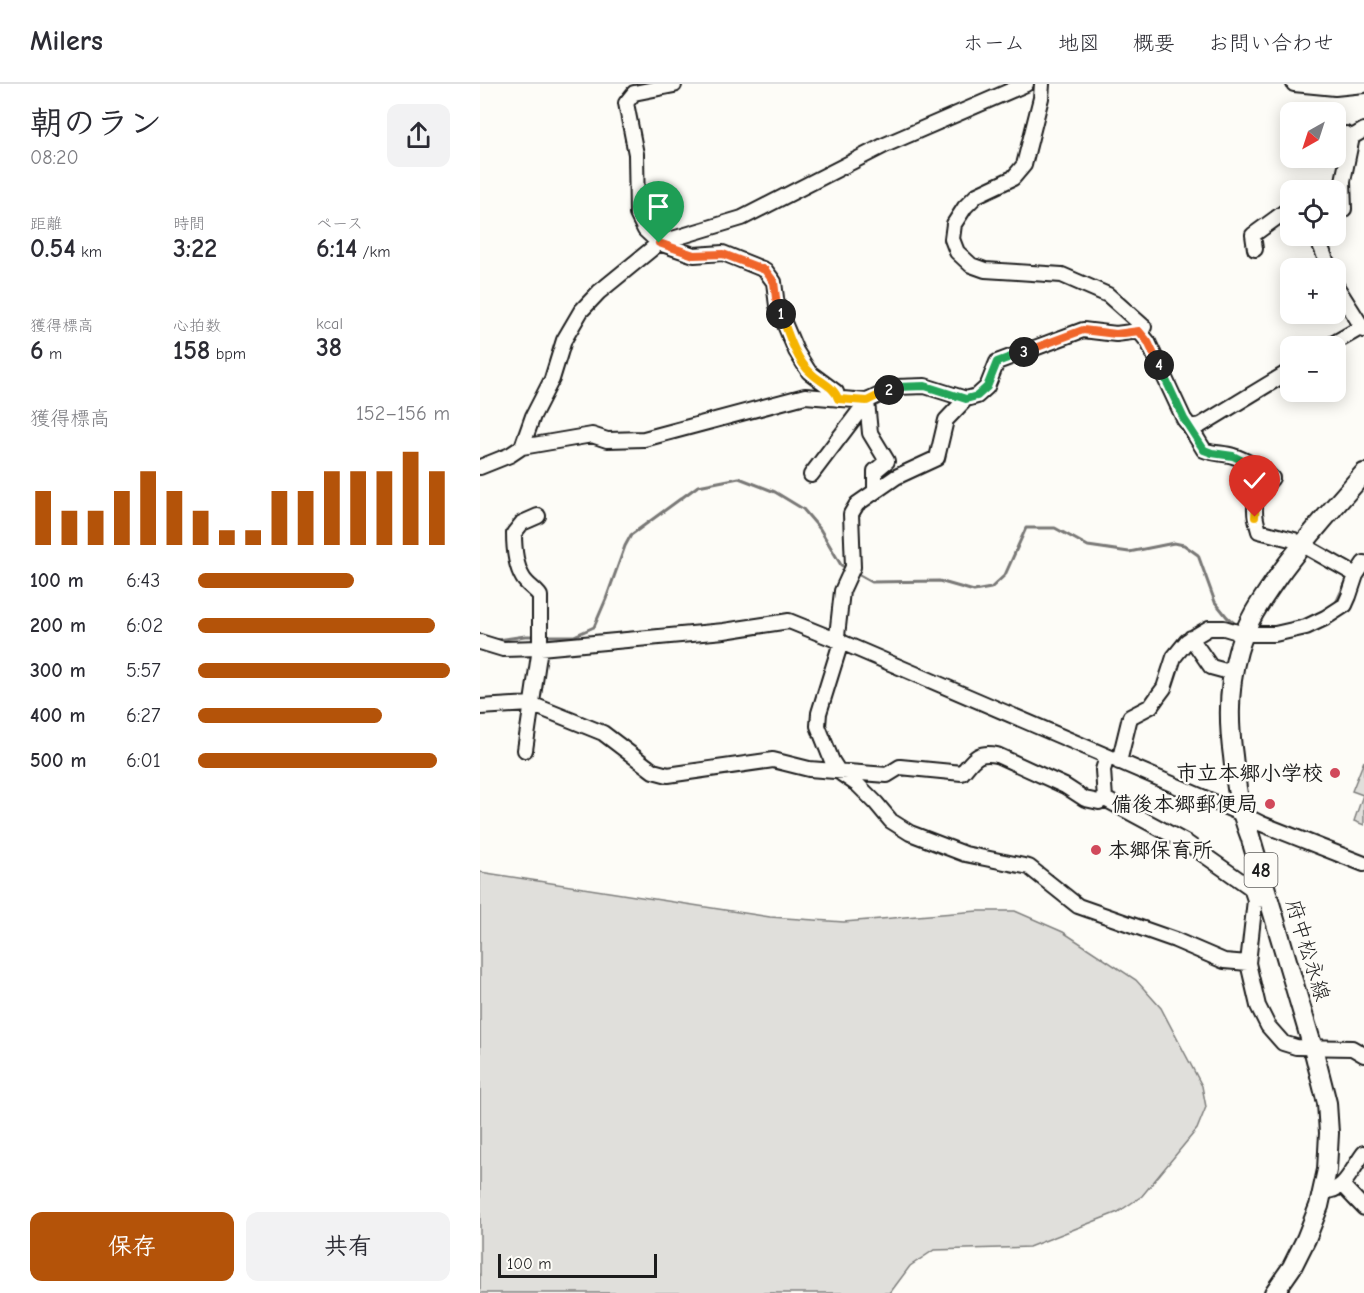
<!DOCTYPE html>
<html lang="ja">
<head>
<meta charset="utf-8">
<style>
  body { margin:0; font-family:"Comic Neue","Klee One",sans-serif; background:#f2f2f3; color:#2b2b33; height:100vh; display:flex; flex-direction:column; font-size:22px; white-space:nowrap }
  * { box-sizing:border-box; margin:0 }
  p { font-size:20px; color:#7c7c81 }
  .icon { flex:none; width:33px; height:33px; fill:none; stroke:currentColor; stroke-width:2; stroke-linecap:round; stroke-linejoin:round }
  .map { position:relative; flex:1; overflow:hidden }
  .panel { display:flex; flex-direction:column; background:#fff; width:480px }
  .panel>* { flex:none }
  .needle { width:39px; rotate:219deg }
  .tools { position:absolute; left:800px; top:18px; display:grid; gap:12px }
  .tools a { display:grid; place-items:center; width:66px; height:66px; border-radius:12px; background:#fff; box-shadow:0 3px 15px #0003; font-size:30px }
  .scale { position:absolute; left:18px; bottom:15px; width:159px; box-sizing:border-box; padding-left:6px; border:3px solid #1c1c1c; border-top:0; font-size:16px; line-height:21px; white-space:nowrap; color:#1c1c1c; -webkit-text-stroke:4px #fdfcf7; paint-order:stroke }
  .pin { position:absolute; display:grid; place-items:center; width:51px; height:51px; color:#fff; margin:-62px -26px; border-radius:50% 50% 50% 0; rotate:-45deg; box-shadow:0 0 6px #0007 }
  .pin .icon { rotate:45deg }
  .km { position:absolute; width:30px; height:30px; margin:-15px; border-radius:50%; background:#222; color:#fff; font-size:16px; line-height:30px; text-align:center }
  .round { display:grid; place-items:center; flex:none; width:63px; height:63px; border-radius:12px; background:#f2f2f3 }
  .headline { display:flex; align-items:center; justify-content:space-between; height:102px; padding:0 30px }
  h1 { font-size:33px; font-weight:700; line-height:45px }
  .figures { display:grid; grid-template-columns:repeat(3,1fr); gap:9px; height:102px; padding:6px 30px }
  .figures div { display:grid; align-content:center }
  .figures b { font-size:26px; font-weight:700 }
  .figures small { font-size:16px; font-weight:400 }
  .figures p { font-size:16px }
  .chart { height:168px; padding:12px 30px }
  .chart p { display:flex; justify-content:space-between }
  .chart svg { width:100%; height:108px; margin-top:6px; stroke:#b45309; stroke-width:6 }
  .action { display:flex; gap:12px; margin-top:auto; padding:12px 30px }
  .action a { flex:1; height:69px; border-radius:12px; background:#b45309; color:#fff; font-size:24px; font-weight:700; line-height:69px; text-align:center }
  .action a+a { background:#f2f2f3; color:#2b2b33 }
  ul { padding:0 30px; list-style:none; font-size:20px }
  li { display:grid; grid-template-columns:96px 72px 1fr; align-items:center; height:45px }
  li i { height:15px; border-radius:8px; background:#b45309 }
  header { display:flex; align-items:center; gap:36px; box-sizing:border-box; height:84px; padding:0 30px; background:#fff; border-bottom:2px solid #e1e1e2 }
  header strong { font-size:28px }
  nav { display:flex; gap:33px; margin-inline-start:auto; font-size:21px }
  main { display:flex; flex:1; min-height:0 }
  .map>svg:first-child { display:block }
</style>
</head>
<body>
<header>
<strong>Milers</strong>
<nav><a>ホーム</a><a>地図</a><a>概要</a><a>お問い合わせ</a></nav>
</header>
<main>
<section class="panel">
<div class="headline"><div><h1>朝のラン</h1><p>08:20</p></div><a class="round"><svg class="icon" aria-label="share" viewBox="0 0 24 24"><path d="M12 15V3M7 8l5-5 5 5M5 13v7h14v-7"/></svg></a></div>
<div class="figures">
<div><p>距離</p><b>0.54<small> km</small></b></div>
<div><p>時間</p><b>3:22</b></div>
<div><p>ペース</p><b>6:14<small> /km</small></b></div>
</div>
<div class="figures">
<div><p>獲得標高</p><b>6<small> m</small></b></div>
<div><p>心拍数</p><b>158<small> bpm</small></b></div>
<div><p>kcal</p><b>38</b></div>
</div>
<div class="chart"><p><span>獲得標高</span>152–156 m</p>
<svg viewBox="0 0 160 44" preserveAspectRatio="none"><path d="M5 44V22M15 44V30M25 44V30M35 44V22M45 44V14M55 44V22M65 44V30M75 44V38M85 44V38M95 44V22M105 44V22M115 44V14M125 44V14M135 44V14M145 44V6M155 44V14"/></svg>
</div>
<ul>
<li><b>100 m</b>6:43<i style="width:62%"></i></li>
<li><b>200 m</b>6:02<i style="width:94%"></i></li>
<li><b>300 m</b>5:57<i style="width:100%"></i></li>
<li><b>400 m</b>6:27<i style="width:73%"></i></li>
<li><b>500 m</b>6:01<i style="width:95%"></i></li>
</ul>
<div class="action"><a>保存</a><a>共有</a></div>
</section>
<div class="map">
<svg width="884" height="1209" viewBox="0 0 884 1209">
  <rect width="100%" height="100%" fill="#fdfcf7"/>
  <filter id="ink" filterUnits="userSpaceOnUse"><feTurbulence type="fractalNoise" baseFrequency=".0167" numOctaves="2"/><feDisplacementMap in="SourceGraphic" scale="12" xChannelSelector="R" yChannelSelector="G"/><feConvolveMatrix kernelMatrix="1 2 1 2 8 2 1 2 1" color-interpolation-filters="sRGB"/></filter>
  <g filter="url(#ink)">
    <!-- green -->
    <path fill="#e0dfdb" stroke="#7e7e7c" stroke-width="1.5" d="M884,677V741L874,737L883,711L872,707Z
      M0,788L290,833L364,838L498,827H535L583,848L656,896L681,924L722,1002L726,1023L717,1045L662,1112L638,1128L549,1163L454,1166L430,1182L410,1209H0Z"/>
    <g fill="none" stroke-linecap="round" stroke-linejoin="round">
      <!-- stream -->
      <path stroke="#797876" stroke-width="3" d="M374,488L392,498L459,497L494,507L511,504L525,491L546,444H575L608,462L649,468L694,459L704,461L718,471L735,518L747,533L754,539L761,541
        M855,521L869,491
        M788,544L803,542
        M63,552H94L114,543L126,515L145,462L151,451L218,402L259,394L295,408L323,425L340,445L361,481L368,485
        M16,558L18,556L45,552H56"/>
      <defs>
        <path id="minor" d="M194,0V1L154,9L146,19L156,70L157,130L165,146L179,159L214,171L243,169L285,186L294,198L297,222L316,267L329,288L356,308L358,315
          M562,0L561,14L544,81L533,94L497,111L485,123L474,140L472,155L477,168L491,181L505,186L582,191L628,211L664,243L659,247
          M814,0L855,4L884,1
          M855,55L866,50L872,53
          M855,132L864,125L863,97L872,53L884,46
          M838,152L837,155L841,163L849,184
          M775,165L773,151L810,124
          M855,200L884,246
          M849,262L882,243
          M486,315L466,336L457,374L416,393L377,420L371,430L373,483L362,507L357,552L361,558L339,629L338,642L352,677L359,688L378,701L396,719L411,737L430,749L485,770L549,783L598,822L695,856L744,877L768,879
          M710,343L724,366C734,370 744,369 753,372C764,375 785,387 792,394C774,413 771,422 779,447L814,456L876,491
          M42,363L112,351L127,356L164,355L325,312L387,317L416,303L445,302L486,315L497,312L507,303L517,278L603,246L636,250L659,247L668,258L704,335L710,343L721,341L810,287
          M0,383L30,371L42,363L53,332L72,295L84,256L101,227L119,208L179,159L262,134L405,61L546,0
          M331,391L387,317L390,349L407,377L395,387V406
          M711,554L731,583L753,589
          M0,558L23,565L60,564L244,547L309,537L361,558L762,730L782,740L884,780
          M0,623L51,620L123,649L173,687L188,691L293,676L329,685L407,691L420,683L482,689C494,675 497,667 517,671L585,702L605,715L619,718L625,715L623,686L627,673
          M45,666L60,564V512C55,505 47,501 43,494C35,481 34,463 34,449L42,439L58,432
          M639,678L650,633L671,622L678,612L684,604L694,573L707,557L729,544H744L764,550H795L826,543L845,534L865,521L869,512L876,491L884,479
          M625,715L707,759L771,804L775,816L783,815
          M775,816L768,879L778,922L788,942L803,959L816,963L872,964L884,971
          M862,1101L884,1124
          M843,1107C865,1109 872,1084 884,1069"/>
        <path id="major" d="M794,1209L812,1183L826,1155L839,1122L847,1086L849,1049L847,1019L833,964L770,752C759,724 756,702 753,672C748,636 748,602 758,567C767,536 781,517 799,491C825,455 855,422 884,389"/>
      </defs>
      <!-- minor casing -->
      <use href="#minor" stroke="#1c1c1c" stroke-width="18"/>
      <!-- major casing -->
      <use href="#major" stroke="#1c1c1c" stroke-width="22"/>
      <!-- minor -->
      <use href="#minor" stroke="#fdfcf7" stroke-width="14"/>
      <!-- major -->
      <use href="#major" stroke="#fdfcf7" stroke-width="18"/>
    </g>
  </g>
  <g fill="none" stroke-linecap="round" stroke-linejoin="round" filter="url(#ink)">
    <defs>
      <path id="split-1" d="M179,159L214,171L243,170L285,186L294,198L297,222L301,230"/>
      <path id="split-2" d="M301,230C308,249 316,276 331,289C340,298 355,303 358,315L387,317L409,306"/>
      <path id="split-3" d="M409,306L416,303L445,302L486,315L497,312L507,303L517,278L544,268"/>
      <path id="split-4" d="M544,268L603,246L636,250L659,247L668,258L679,281"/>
      <path id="split-5" d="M679,281L704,335L724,366L732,369L753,372L783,387"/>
      <path id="split-6" d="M775,433C776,412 778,409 792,394L787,389L783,387"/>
    </defs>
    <!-- split-1 casing -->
    <use href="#split-1" stroke="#fff" stroke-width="12"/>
    <!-- split-2 casing -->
    <use href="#split-2" stroke="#fff" stroke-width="12"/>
    <!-- split-3 casing -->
    <use href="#split-3" stroke="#fff" stroke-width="12"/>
    <!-- split-4 casing -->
    <use href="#split-4" stroke="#fff" stroke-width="12"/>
    <!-- split-5 casing -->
    <use href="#split-5" stroke="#fff" stroke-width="12"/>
    <!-- split-6 casing -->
    <use href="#split-6" stroke="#fff" stroke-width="12"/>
    <!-- split-1 -->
    <use href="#split-1" stroke="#f0652b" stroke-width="8"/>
    <!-- split-2 -->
    <use href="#split-2" stroke="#f5b400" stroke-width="8"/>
    <!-- split-3 -->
    <use href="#split-3" stroke="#22a559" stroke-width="8"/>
    <!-- split-4 -->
    <use href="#split-4" stroke="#f0652b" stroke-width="8"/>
    <!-- split-5 -->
    <use href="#split-5" stroke="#22a559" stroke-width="8"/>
    <!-- split-6 -->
    <use href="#split-6" stroke="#f5b400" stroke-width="8"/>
  </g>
  <!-- markers -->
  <g fill="#d1495b" stroke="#fdfcf7" stroke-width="2">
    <circle cx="855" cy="689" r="6"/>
    <circle cx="790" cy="720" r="6"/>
    <circle cx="616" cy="766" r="6"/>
  </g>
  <g text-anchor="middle" stroke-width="5" stroke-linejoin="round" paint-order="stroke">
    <!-- shield labels -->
    <rect fill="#fdfcf7" stroke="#605f5e" stroke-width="1.5" x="764.5" y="769" width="33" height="34" rx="4.5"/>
    <g font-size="20" font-weight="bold" fill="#1c1c1c">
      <text x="781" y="793">48</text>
    </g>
    <!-- poi labels -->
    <g font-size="21" font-weight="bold" fill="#1c1c1c" stroke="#fdfcf7" text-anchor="end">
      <text x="843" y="696">市立本郷小学校</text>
      <text x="778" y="727">備後本郷郵便局</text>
      <text x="628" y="773" text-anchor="start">本郷保育所</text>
    </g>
    <!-- street labels -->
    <g font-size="21" fill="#1c1c1c" stroke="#fdfcf7">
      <text transform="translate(828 866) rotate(73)" y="7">府中松永線</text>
    </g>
  </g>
</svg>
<div class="tools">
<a><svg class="needle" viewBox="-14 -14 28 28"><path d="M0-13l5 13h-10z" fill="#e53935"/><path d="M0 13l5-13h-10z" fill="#7c7c81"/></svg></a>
<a><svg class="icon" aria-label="locate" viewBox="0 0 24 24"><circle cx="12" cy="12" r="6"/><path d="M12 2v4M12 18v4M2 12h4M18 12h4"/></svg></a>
<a>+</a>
<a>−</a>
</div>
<div class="scale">100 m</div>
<div class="pin" style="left:179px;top:159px;background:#1e9e55"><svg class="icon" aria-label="arrive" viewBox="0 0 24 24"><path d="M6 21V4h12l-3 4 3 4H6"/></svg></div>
<div class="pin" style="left:775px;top:433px;background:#d93025"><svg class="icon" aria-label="check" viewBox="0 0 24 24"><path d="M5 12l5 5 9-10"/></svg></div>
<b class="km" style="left:301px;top:230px">1</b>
<b class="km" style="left:409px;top:306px">2</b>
<b class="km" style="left:544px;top:268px">3</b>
<b class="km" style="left:679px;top:281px">4</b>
</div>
</main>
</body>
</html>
